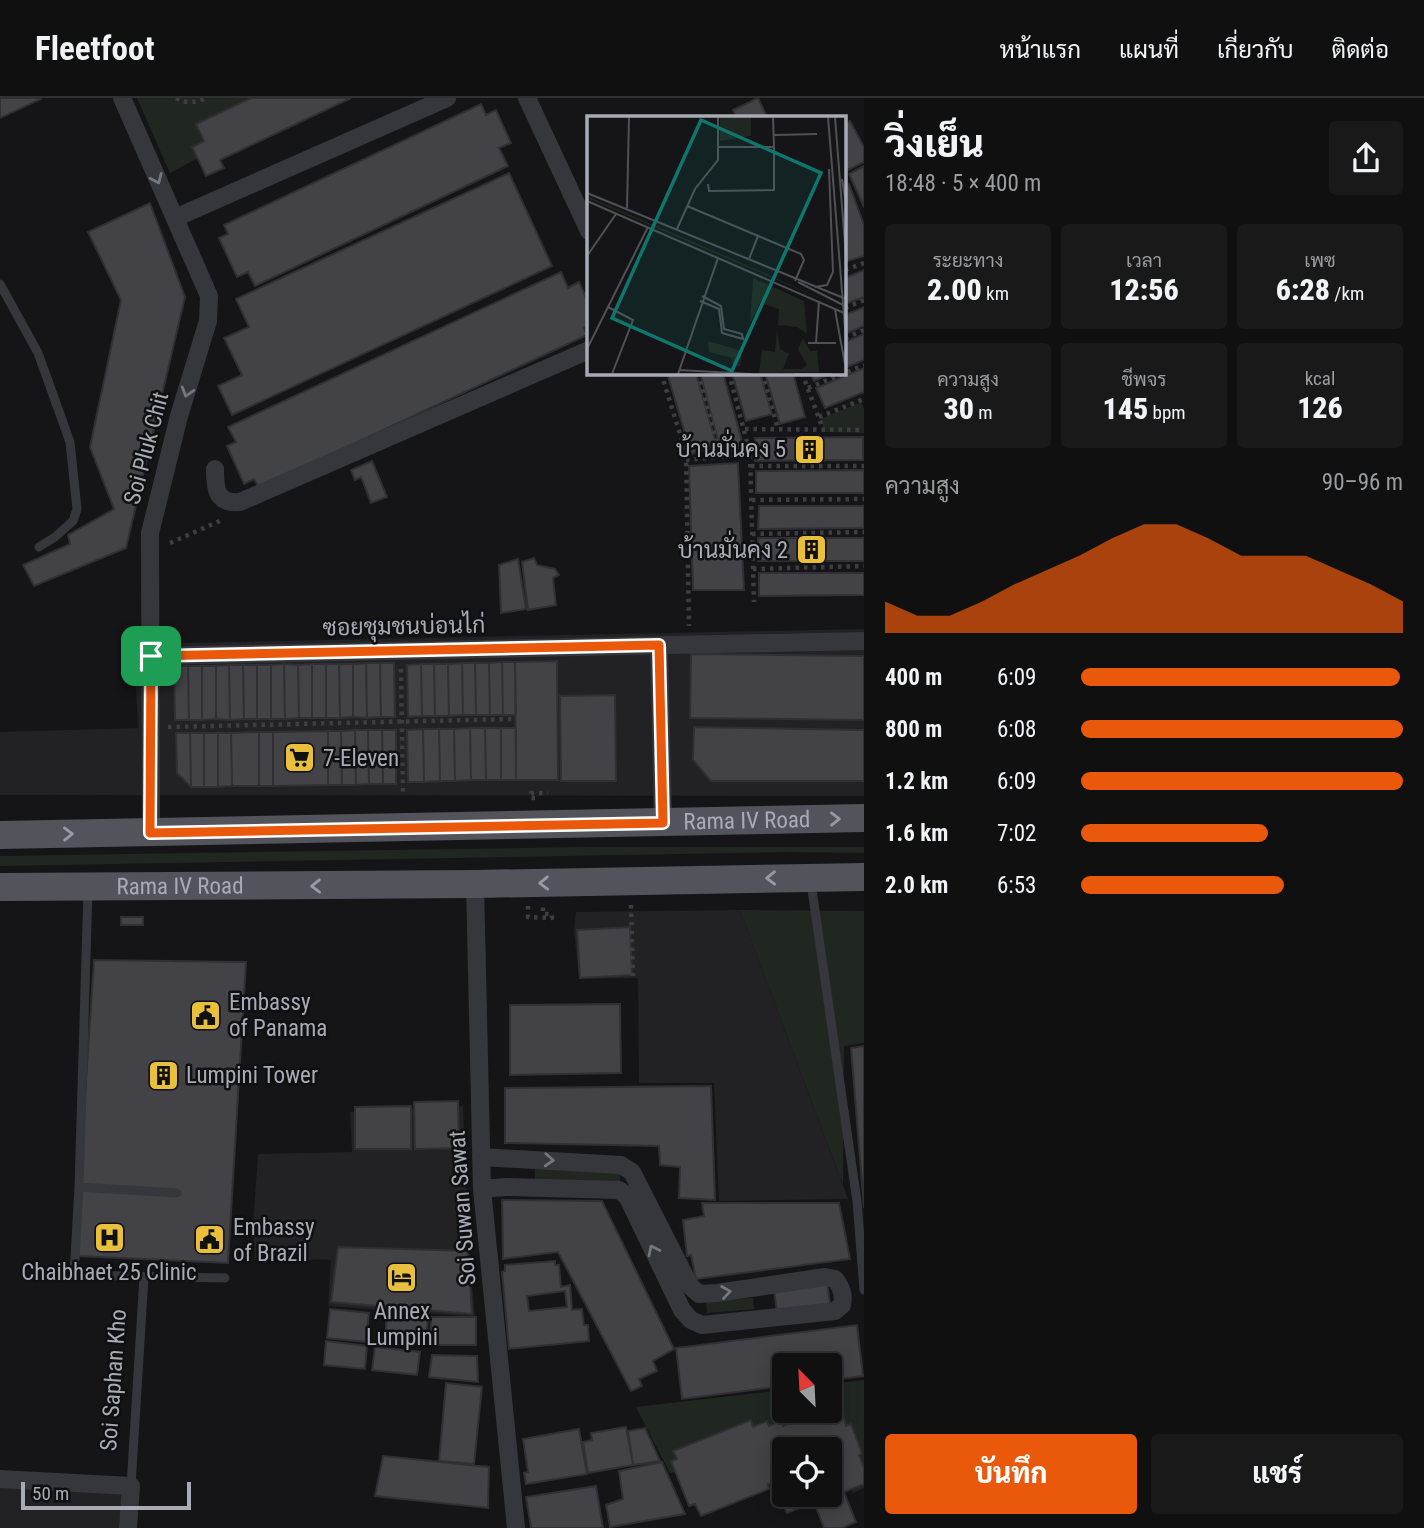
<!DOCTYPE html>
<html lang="th">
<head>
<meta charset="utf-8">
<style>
  body { margin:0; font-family:"Roboto Condensed",Sarabun,sans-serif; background:#19191a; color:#f1f3f6; height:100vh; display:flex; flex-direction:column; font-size:26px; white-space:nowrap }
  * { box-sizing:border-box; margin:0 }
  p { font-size:23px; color:#9c9d9f }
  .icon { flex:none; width:38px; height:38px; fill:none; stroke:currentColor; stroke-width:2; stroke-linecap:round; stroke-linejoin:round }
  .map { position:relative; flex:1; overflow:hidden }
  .sheet { display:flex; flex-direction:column; background:#101011; width:560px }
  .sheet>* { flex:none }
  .needle { width:46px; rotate:336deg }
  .controls { position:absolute; left:772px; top:1255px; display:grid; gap:14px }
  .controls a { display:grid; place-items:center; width:70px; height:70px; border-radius:7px; background:#101011; box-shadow:0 4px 18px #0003,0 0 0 2px #303031; font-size:35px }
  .scale { position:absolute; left:21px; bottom:18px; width:170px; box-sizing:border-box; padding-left:7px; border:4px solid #a8abb6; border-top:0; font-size:19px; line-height:24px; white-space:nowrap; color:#a8abb6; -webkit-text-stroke:5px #101012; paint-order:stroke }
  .pin { position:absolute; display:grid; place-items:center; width:60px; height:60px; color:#fff; margin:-30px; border-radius:14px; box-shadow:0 4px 10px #0006 }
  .round { display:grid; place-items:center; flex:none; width:74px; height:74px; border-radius:7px; background:#19191a }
  .headline { display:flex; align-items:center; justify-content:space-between; height:119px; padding:0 21px }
  h1 { font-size:38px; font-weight:800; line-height:52px }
  .metrics { display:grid; grid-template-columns:repeat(3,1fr); gap:10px; height:119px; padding:7px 21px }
  .metrics div { display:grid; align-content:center; border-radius:7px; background:#19191a; text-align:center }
  .metrics b { font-size:30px; font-weight:800 }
  .metrics small { font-size:19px; font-weight:400 }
  .metrics p { font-size:19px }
  .chart { height:196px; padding:14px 21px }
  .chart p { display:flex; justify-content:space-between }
  .chart svg { width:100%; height:126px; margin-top:7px; fill:#ea580c; opacity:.7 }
  .button { display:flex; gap:14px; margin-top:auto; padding:14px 21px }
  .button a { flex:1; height:80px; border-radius:7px; background:#ea580c; color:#fff; font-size:28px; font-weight:800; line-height:80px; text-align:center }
  .button a+a { background:#19191a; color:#f1f3f6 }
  ul { padding:0 21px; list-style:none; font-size:23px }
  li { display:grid; grid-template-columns:112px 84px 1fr; align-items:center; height:52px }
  li i { height:18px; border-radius:9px; background:#ea580c }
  header { display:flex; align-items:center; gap:42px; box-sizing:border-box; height:98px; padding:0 35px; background:#101011; border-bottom:2px solid #303031 }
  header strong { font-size:33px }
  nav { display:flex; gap:38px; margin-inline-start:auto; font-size:24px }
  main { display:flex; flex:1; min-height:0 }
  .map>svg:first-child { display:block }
</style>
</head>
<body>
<header>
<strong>Fleetfoot</strong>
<nav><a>หน้าแรก</a><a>แผนที่</a><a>เกี่ยวกับ</a><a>ติดต่อ</a></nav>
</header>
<main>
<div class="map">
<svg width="864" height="1430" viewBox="0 0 864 1430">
  <rect width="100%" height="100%" fill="#151517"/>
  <!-- built -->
  <path fill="#222124" d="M864,531V698L0,697V634L138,630L134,546Z
    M740,812L848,1101L719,1103L714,985H639L638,880L579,881L574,833L576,814Z
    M463,1008L469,1153L475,1219L328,1208L331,1162L255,1160L253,1128L258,1056L352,1054L350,1014Z
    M0,1389L122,1394L119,1430H0Z"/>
  <!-- green -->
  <path fill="#202721" d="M137,0H267L213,52L170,75Z
    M861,304L864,310V335L824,334L821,321Z
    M584,749H864V755L787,754L0,768V758Z
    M740,812L864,813V945L844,948L843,1087Z
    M535,1070L620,1071V1085L535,1084Z
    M753,1200L754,1211L707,1215L706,1204Z
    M864,1282V1390L853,1395L831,1349L784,1351V1357L670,1375L636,1309L784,1292V1312H830V1286Z"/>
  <!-- building -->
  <path fill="#424247" stroke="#302f33" stroke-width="2" fill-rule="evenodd" d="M0,0H40L41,1L0,20Z
    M251,0H351L220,62L224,70L206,78L192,49L204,43L196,26Z
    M758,0L767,19H736L733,12Z
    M481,6L486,17L496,12L511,45L499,50L508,68L255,188L248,174L237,179L219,140L228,136L224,127Z
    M850,23L864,49V64L848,72L845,66V25Z
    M864,68V109L849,76Z
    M509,75L552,168L232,317L218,288L242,277L224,240L249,229L236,201Z
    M849,86L864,127V158L845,164V88Z
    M150,105L185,199L126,450L34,488L23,467L70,446L68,437L114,411L90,349L121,202L88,134Z
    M864,172V199L845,206V180Z
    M561,174L568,190L579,184L589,206V227L584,230L587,237L259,390L254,381L244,386L227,348L236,344L228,329Z
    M864,209V228L845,236V217Z
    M864,236V262L845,270V244Z
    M864,270V294L825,310L816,290Z
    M667,275H696L717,349L691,356Z
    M700,275H723L744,350L722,357Z
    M732,275H760L772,316L746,323Z
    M765,275H793L805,319L780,326Z
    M810,275H833L814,283Z
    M863,339V362L755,363V340Z
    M372,363L387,399L371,405L361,379L355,382L351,372Z
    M738,365L744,492H693L689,368Z
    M864,372V395H756V373Z
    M759,408H864V430L758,431Z
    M758,440H864V463H758Z
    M534,460L537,467L555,471L559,477L553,480L556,507L528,512L522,464Z
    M518,461L526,511L501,515L499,467Z
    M759,475H864V497L759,498Z
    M691,556L864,558V622L690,620Z
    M557,563L558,682H516L515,564Z
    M502,564H515L516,617H503Z
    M502,564L503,617H490L489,565Z
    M366,565H380L381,619L367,620Z
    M366,565L367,620L353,619V566Z
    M380,565H394L395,619H381Z
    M462,565H475L476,617H463Z
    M462,565L463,617L449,618L448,566Z
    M475,565H489L490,617H476Z
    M284,566L298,567L299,620L285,621Z
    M284,566L285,621H271V567Z
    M312,566H326V620H312Z
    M312,566V620H299L298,567Z
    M326,566H339L340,620H326Z
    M339,566H353V619L340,620Z
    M421,566H434L435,618H422Z
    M421,566L422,618L408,619L407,567Z
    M434,566H448L449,618H435Z
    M229,567H243L244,621L230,622Z
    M229,567L230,622L216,621V568Z
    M243,567H257V621H244Z
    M257,567H271V621H257Z
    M174,568H188L189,622H175Z
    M188,568H202V622H189Z
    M202,568H216V621L202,622Z
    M615,597L616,683H561L560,598Z
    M694,629L864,632V683H711L693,662Z
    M470,630H485L486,682H471Z
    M470,630L471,682L455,683L454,631Z
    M485,630H501V682H486Z
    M501,630H516V682H501Z
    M423,631H439L440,683L424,684Z
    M423,631L424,684H408L407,632Z
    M439,631H454L455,683H440Z
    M355,632H368L369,686L356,687Z
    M355,632L356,687H342L341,633Z
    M368,632H382L383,686H369Z
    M382,632H396V686H383Z
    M328,633H341L342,687H328Z
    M328,633V687L273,688V634Z
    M259,634H273V688H259Z
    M259,634V688H232L231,635Z
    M176,635H190L191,689L177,675Z
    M190,635H204V689H191Z
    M204,635H218V689H204Z
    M218,635H231L232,688L218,689Z
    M121,819H143V827H121Z
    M630,829L632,877L580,880L577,832Z
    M94,862L246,864L228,1165L78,1158L79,1089Z
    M620,906L621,975L510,977V907Z
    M864,948V1110L851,950Z
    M711,988L715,1102L679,1100L680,1069L660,1067L659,1048L505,1045V990Z
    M458,1003L459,1050L415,1051L414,1004Z
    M411,1008V1051H355V1009Z
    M502,1102L602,1103L674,1251L653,1263L657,1273L639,1281L642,1288L631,1293L558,1154L503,1161Z
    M702,1105H839L850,1161L696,1181L691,1157L687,1158L683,1122L704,1118Z
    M338,1149L468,1153L472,1216L331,1204Z
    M555,1163V1167H559L561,1189L570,1187L572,1212L582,1211L584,1227H588L589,1243L509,1251L502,1174L505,1173V1167ZM565,1193L567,1209L529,1213L527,1198Z
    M827,1184L830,1206L777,1214L774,1192Z
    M330,1211L369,1215L366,1244L327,1240Z
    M387,1215L428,1218L426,1245L385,1242Z
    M431,1219H476V1247H430Z
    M857,1227L863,1278L830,1282V1267H784V1288L682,1301L676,1250Z
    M326,1243L367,1248L365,1271L324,1267Z
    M375,1249L420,1254L417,1277L372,1272Z
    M432,1257L477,1258L478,1284L429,1279Z
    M446,1285L482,1289L474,1366L439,1363Z
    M842,1311L846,1328L851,1326L862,1356L859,1357L864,1370V1386L844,1394L856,1424L842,1430H824L814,1404L787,1415L784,1409L782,1410L772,1385L768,1386L769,1391L701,1418L695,1406L689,1408L671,1363L677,1361L673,1353L751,1322L753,1329L767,1323L769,1328L781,1323L783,1328L816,1314L819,1320ZM784,1351H830V1396H784Z
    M626,1329L633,1367L588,1375L583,1344L592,1342L591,1335Z
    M645,1330L660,1363L633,1367L628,1333Z
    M579,1331L587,1376L526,1386L524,1375L528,1374L523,1341Z
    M383,1358L489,1369L488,1410L375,1398Z
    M662,1364L685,1416L610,1429L606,1407L623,1401L619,1373Z
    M596,1388L603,1430H531L526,1399Z"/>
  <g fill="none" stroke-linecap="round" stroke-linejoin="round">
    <!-- path -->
    <path stroke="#3d3e43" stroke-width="4.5" stroke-dasharray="3.5 5" stroke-linecap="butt" d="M176,0C187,6 195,5 206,0
      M845,172L864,165
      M845,210L864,202
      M845,240L864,232
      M661,275L686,355L689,528
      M698,275L721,359
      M729,275L750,356L754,504
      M762,275L778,331
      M802,275L823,331
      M808,290L864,267
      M819,319L864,301
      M745,331L864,332
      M686,362L750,356
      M751,368H864
      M752,402L864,401
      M752,436L864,434
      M170,445L222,422
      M753,471L864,468
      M401,571L403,698
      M168,629L512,621
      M535,700H531V695H548
      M631,807L633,878
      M528,808V819L552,820V816H543V807"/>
    <!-- lane -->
    <path stroke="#36373c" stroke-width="9" d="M0,186L38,255L70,344L77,411L73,423L55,439L39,449
      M811,785L857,1103L864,1192
      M88,792L79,1089L177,1095
      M79,1089L74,1177L225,1180
      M131,1388L144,1179"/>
    <!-- street -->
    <path stroke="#36373c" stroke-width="18" d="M122,0L209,198L208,223L179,318L150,435L151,735
      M527,0L589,133
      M175,120L447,0
      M215,371C215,391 216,406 240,404L589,252
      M659,547L663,725
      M151,558L864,543
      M475,786L482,1091L516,1430
      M481,1059L621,1067L632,1074L690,1188L699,1196L717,1195L825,1179L835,1181C842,1190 844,1197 842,1207L835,1213L702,1227L691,1222L682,1212L627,1098L619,1092L506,1089L482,1091
      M0,1381L131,1388L128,1430"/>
    <!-- primary -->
    <g stroke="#53545b" stroke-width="28">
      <path id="s1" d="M0,737L864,720"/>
      <path id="s2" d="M0,789L475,786L864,779"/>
    </g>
  </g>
  <!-- one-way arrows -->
  <defs><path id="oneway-chevron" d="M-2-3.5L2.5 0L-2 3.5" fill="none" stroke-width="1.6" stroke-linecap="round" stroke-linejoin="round" transform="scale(1.75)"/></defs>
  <g stroke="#75777f">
    <use href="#oneway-chevron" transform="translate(157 81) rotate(66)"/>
    <use href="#oneway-chevron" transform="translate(187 294) rotate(107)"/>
    <use href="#oneway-chevron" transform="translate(549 1062) rotate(3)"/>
    <use href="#oneway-chevron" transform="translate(653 1152) rotate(-116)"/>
    <use href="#oneway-chevron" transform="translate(726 1194) rotate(-8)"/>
  </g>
  <g stroke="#979aa4">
    <use href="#oneway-chevron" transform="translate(835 721) rotate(-1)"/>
    <use href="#oneway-chevron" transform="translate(68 736) rotate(-1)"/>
    <use href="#oneway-chevron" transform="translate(771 780) rotate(179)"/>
    <use href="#oneway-chevron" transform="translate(544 785) rotate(179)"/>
    <use href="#oneway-chevron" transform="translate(316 788) rotate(179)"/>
  </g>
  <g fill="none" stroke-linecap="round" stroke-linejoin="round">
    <defs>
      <path id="route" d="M659,547L663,725L150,735L151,558Z"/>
    </defs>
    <!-- route casing -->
    <use href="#route" stroke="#fff" stroke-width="14"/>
    <!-- route -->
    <use href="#route" stroke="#ea580c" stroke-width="9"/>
  </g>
  <!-- icons -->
  <defs>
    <symbol id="building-square" viewBox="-11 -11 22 22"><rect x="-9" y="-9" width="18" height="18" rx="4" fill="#e9c03c" stroke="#101012"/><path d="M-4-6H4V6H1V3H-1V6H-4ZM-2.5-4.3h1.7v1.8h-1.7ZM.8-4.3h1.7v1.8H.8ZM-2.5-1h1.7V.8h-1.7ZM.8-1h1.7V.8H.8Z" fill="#111"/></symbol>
    <symbol id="supermarket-square" viewBox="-11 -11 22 22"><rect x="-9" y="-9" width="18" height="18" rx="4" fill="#e9c03c" stroke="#101012"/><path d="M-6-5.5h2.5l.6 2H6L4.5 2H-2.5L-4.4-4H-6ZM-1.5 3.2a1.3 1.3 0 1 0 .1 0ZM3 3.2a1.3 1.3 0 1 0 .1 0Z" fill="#111"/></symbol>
    <symbol id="civic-square" viewBox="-11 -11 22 22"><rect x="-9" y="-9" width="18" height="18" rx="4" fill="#e9c03c" stroke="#101012"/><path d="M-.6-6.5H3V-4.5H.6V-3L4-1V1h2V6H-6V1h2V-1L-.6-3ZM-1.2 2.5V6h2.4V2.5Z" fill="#111"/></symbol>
    <symbol id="hospital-square" viewBox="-11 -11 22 22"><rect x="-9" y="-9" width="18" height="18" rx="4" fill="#e9c03c" stroke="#101012"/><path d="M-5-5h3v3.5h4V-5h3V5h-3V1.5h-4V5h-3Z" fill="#111"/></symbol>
    <symbol id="hotel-square" viewBox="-11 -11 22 22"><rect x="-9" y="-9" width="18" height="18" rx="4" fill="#e9c03c" stroke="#101012"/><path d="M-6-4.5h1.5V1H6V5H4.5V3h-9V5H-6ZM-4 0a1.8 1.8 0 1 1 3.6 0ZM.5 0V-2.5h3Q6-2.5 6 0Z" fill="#111"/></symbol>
  </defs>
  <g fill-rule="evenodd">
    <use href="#building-square" x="792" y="334" width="35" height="35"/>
    <use href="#building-square" x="794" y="434" width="35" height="35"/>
    <use href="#supermarket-square" x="282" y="642" width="35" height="35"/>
    <use href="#civic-square" x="188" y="900" width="35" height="35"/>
    <use href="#building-square" x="146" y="960" width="35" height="35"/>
    <use href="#hospital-square" x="92" y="1122" width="35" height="35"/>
    <use href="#civic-square" x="192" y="1124" width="35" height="35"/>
    <use href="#hotel-square" x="384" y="1162" width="35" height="35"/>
  </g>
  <g text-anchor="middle" stroke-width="5" stroke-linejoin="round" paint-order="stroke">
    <!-- street labels -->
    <g font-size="23" fill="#a8abb6" stroke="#101012">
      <text transform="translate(146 350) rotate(-75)" y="8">Soi Pluk Chit</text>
      <text transform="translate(404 528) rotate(-1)" y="8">ซอยชุมชนบ่อนไก่</text>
      <text dy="8" stroke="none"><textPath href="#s1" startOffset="747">Rama IV Road</textPath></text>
      <text dy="8" stroke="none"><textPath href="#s2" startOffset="180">Rama IV Road</textPath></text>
      <text transform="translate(462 1110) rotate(-94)" y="8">Soi Suwan Sawat</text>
      <text transform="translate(113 1282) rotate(-86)" y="8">Soi Saphan Kho</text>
    </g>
    <!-- poi labels -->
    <g font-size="23" fill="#a8abb6" stroke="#101012" text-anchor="start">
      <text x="786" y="359" text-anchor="end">บ้านมั่นคง 5</text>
      <text x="788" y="460" text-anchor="end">บ้านมั่นคง 2</text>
      <text x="323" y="668">7-Eleven</text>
      <text x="229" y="912">Embassy<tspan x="229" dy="26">of Panama</tspan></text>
      <text x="186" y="985">Lumpini Tower</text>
      <text x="233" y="1137">Embassy<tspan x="233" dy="26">of Brazil</tspan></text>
      <text x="109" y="1182" text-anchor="middle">Chaibhaet 25 Clinic</text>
      <text x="402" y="1221" text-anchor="middle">Annex<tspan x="402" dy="26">Lumpini</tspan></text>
    </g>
  </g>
  <!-- overview -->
  <g transform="translate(587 18)">
    <rect width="259" height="259" fill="#151517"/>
    <path d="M133,1H164V20L133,25ZM0,80L148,144L246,188L0,82ZM166,162L217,185L220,218L210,211L191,209L192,193L173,187L163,207ZM190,213L193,233L202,238L196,253H215L220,249L211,233L216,222L223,235H230L232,256L172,257L175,234L188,236ZM121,225L155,235L153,250H146L145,242L122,236Z" fill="#202721"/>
    <path fill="none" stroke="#505157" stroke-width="2" d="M241,1L259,225M248,1L259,141M187,19L230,18M131,31H187L186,1M255,63L259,88M121,68L122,75L187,74V31M0,77L259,183M0,85L257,197M100,90L214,138L217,144L208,165M40,92L42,1M90,113L108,73L131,44V1M0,140L29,98M162,143L171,120M211,166L258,190M228,171L240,169L246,156L242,53M113,185L132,193L135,217L156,223L155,218L137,213L134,190L115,180M21,191L46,204L25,258M248,194L258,248M221,227H249M229,227L232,185M0,233L61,111M92,254L164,258M91,258L131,142M207,258H245"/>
    <path fill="#0f766e" fill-opacity="0.15" stroke="#0f766e" stroke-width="3.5" d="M114,4L234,57L145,255L25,202Z"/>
    <rect width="259" height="259" fill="none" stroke="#a8abb6" stroke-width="3.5"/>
  </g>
</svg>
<div class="controls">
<a><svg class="needle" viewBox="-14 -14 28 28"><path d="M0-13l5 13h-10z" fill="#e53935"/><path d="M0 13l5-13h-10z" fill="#9c9d9f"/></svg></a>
<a><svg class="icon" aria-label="locate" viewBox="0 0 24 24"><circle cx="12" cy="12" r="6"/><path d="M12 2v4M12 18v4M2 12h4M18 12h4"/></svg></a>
</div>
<div class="scale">50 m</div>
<div class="pin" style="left:151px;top:558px;background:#1e9e55"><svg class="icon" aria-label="arrive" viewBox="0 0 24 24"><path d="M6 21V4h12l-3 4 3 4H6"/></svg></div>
</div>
<section class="sheet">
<div class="headline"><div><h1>วิ่งเย็น</h1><p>18:48 · 5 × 400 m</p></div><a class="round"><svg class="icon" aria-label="share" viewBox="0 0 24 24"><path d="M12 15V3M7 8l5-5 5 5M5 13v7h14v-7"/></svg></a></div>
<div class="metrics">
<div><p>ระยะทาง</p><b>2.00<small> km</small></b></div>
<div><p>เวลา</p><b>12:56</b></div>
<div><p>เพซ</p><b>6:28<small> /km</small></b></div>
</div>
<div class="metrics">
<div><p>ความสูง</p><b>30<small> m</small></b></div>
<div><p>ชีพจร</p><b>145<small> bpm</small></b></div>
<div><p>kcal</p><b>126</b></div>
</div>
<div class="chart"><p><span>ความสูง</span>90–96 m</p>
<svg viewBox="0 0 160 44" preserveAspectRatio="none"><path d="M0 44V33L10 38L20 38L30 33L40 27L50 22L60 17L70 11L80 6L90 6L100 11L110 17L120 17L130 17L140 22L150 27L160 33V44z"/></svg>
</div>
<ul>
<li><b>400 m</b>6:09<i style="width:99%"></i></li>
<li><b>800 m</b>6:08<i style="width:100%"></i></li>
<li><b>1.2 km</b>6:09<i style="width:100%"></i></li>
<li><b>1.6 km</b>7:02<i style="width:58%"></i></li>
<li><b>2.0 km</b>6:53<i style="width:63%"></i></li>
</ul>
<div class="button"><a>บันทึก</a><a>แชร์</a></div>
</section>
</main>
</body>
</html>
